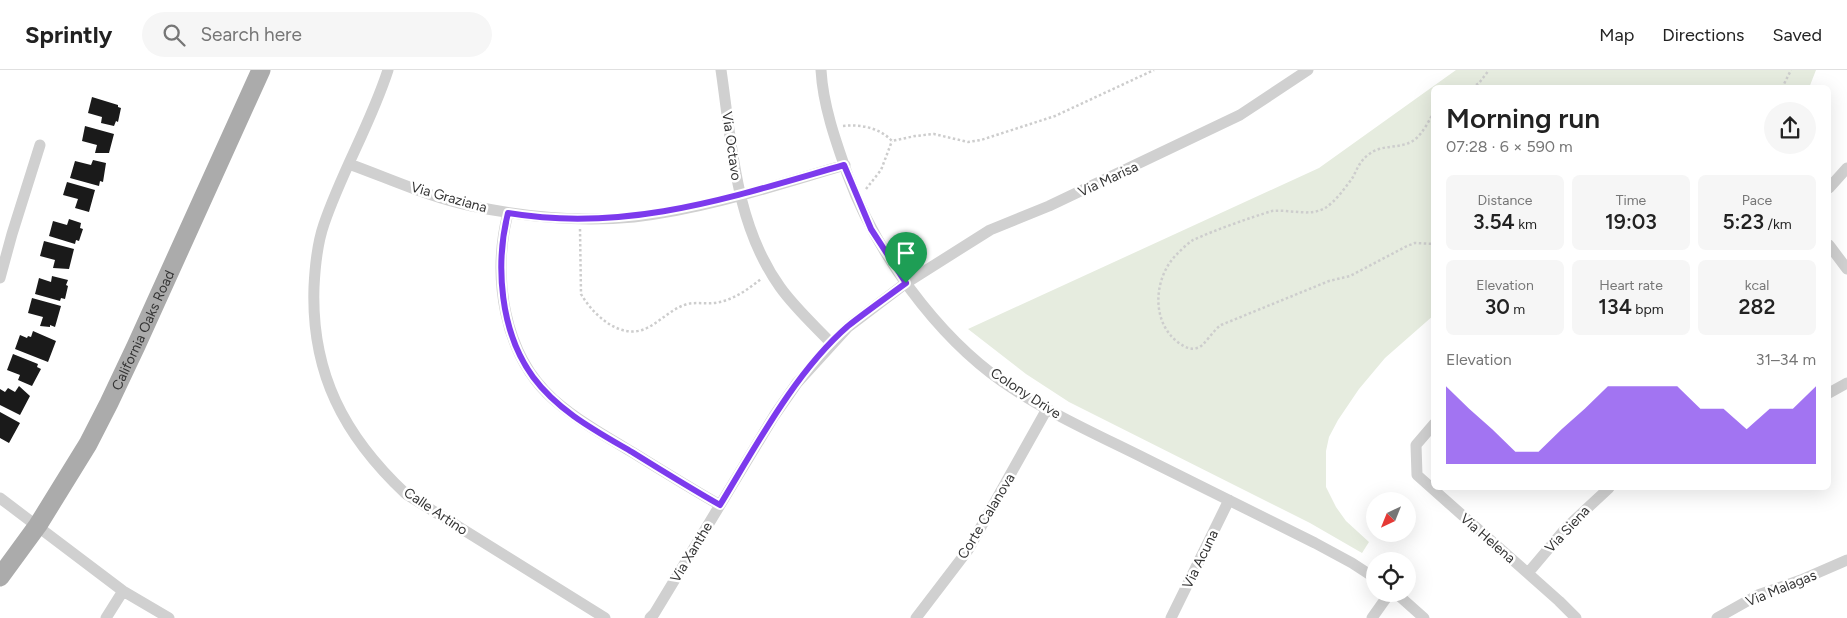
<!DOCTYPE html>
<html lang="en">
<head>
<meta charset="utf-8">
<style>
  body { margin:0; font-family:Figtree,sans-serif; background:#f6f6f6; color:#222; height:100vh; display:flex; flex-direction:column; font-size:19px; white-space:nowrap }
  * { box-sizing:border-box; margin:0 }
  p { font-size:16px; color:#767676 }
  .icon { flex:none; width:28px; height:28px; fill:none; stroke:currentColor; stroke-width:2; stroke-linecap:round; stroke-linejoin:round }
  .map { position:relative; flex:1; overflow:hidden }
  .side { position:absolute; left:1431px; top:15px; width:400px; height:405px; display:flex; flex-direction:column; background:#fff; border-radius:8px; box-shadow:0 5px 20px #0002 }
  .side>* { flex:none }
  .needle { width:32px; rotate:223deg }
  .tools { position:absolute; left:1366px; top:422px; display:grid; gap:10px }
  .tools a { display:grid; place-items:center; width:50px; height:50px; border-radius:50%; background:#fff; box-shadow:0 5px 20px #0002; font-size:25px }
  .pin { position:absolute; display:grid; place-items:center; width:42px; height:42px; color:#fff; margin:-51px -21px; border-radius:50% 50% 50% 0; rotate:-45deg; box-shadow:0 0 5px #0007 }
  .pin .icon { rotate:45deg }
  .round { display:grid; place-items:center; flex:none; width:52px; height:52px; border-radius:26px; background:#f6f6f6 }
  .headline { display:flex; align-items:center; justify-content:space-between; height:85px; padding:0 15px }
  h1 { font-size:28px; font-weight:600; line-height:38px }
  .metrics { display:grid; grid-template-columns:repeat(3,1fr); gap:8px; height:85px; padding:5px 15px }
  .metrics div { display:grid; align-content:center; border-radius:8px; background:#f6f6f6; text-align:center }
  .metrics b { font-size:21px; font-weight:600 }
  .metrics small { font-size:14px; font-weight:400 }
  .metrics p { font-size:14px }
  .chart { height:140px; padding:10px 15px }
  .chart p { display:flex; justify-content:space-between }
  .chart svg { width:100%; height:90px; margin-top:5px; fill:#7c3aed; opacity:.7 }
  header { display:flex; align-items:center; gap:30px; box-sizing:border-box; height:70px; padding:0 25px; background:#fff; border-bottom:1px solid #e0e0e0 }
  header strong { font-size:24px }
  nav { display:flex; gap:28px; margin-inline-start:auto; font-size:18px }
  .search { width:350px; height:45px; background:#f6f6f6; display:flex; align-items:center; gap:12px; box-sizing:border-box; padding:0 18px; border-radius:28px; color:#767676; font-size:19px }
  .map>svg:first-child { display:block }
</style>
</head>
<body>
<header>
<strong>Sprintly</strong>
<div class="search"><svg class="icon" aria-label="search" viewBox="0 0 24 24"><circle cx="10" cy="10" r="6"/><path d="M15 15l6 6"/></svg>Search here</div>
<nav><a>Map</a><a>Directions</a><a>Saved</a></nav>
</header>
<div class="map">
<svg width="1847" height="548" viewBox="0 0 1847 548">
  <rect width="100%" height="100%" fill="#fff"/>
  <!-- green -->
  <path fill="#e6ecdf" d="M1456,0H1816L1809,18H1434V245L1385,288L1359,319L1338,350L1329,367L1326,381V417L1336,437L1346,451L1369,472L1362,483L1310,453L1069,332L1026,304L968,259L1319,98Z"/>
  <!-- building -->
  <path fill="#1a1a1a" d="M92,27L118,35V37L121,38L118,52L116,51L114,56L101,53L102,47L88,43Z
    M85,56L114,64L109,83H95L97,75L82,71Z
    M93,90L106,93L103,112L100,111L99,116L70,108L75,91L91,95Z
    M67,112L95,120L89,142L75,138L78,129L63,125Z
    M69,149L81,153L80,158L83,159L79,171L76,170L75,174L49,166L53,151L67,155Z
    M44,171L74,179L69,199L53,198L55,190L40,186Z
    M52,206L68,210L66,215L68,216L65,229L61,228L60,231L35,224L39,208L51,212Z
    M32,228L61,236L55,257L50,255V257L40,256L43,247L28,243Z
    M33,261L56,271L48,292L15,279L20,265L27,268L28,266L31,267Z
    M13,284L38,294L37,297L41,299L32,316L18,310L20,305L7,300Z
    M19,316L30,326L20,345L0,335V319L5,322L8,318L15,322Z
    M0,342L20,353L9,373L0,368Z"/>
  <g fill="none" stroke-linecap="round" stroke-linejoin="round">
    <!-- path -->
    <path stroke="#cdcdcd" stroke-width="2.5" stroke-dasharray="2.5 2.5" stroke-linecap="butt" d="M1472,18L1479,13L1489,0
      M1782,18L1791,0
      M1434,42C1428,52 1422,66 1411,72C1397,79 1381,74 1368,85C1360,91 1357,99 1353,107C1346,117 1335,132 1325,138C1310,147 1289,139 1272,141C1249,148 1215,160 1193,170C1187,174 1181,180 1176,185C1153,209 1151,253 1179,273C1185,277 1190,280 1197,278C1204,277 1213,260 1221,255L1329,211L1350,206L1407,176L1415,173L1434,174
      M843,56C861,54 880,58 892,71L915,66L934,64L968,72L981,70L1055,46L1154,0
      M866,119L881,100L892,71
      M580,159L581,224C593,245 621,271 647,258C661,251 671,239 687,234C696,232 705,234 714,233C732,231 747,220 761,209"/>
    <!-- minor -->
    <path stroke="#d0d0d0" stroke-width="11" d="M388,0C371,53 342,101 324,154C317,174 315,196 314,217C311,303 344,366 406,424L605,548
      M721,0C732,75 735,154 780,217C795,238 814,255 832,274
      M821,0C823,36 836,72 848,106C876,182 936,265 1003,312C1048,343 1098,365 1146,389C1203,417 1259,445 1315,473L1352,493L1375,508
      M349,94C388,108 431,128 472,136C525,147 580,152 634,147C706,139 776,115 845,95
      M1829,118L1847,98
      M508,143C492,206 503,284 553,329C577,350 605,366 632,382C661,400 690,418 720,435
      M1829,175L1847,199
      M0,208L12,164L40,75
      M1829,323L1847,313
      M1434,354L1416,375L1417,405L1559,531L1576,548
      M0,428L123,521L169,548
      M1528,503L1566,458L1609,418
      M1397,524L1424,548
      M106,548L123,521
      M650,548L654,544L774,346L797,313L848,257L906,213L990,160L1049,136L1240,45L1308,0
      M916,548L968,480L1047,339
      M1171,548L1229,430
      M1372,548L1389,524
      M1717,548L1758,525L1801,510L1847,490"/>
    <!-- primary -->
    <path stroke="#ababab" stroke-width="19" id="s1" d="M0,507L38,455L88,374L109,333L136,276L261,0"/>
  </g>
  <g fill="none" stroke-linecap="round" stroke-linejoin="round">
    <defs>
      <path id="route" d="M844,95L871,159L906,213C887,227 867,241 848,256C795,302 756,376 720,435C690,418 661,400 632,382C596,361 558,341 533,307C500,262 495,195 508,143C627,163 732,127 844,95Z"/>
    </defs>
    <!-- route casing -->
    <use href="#route" stroke="#fff" stroke-width="10"/>
    <!-- route -->
    <use href="#route" stroke="#7c3aed" stroke-width="6"/>
  </g>
  <g text-anchor="middle" stroke-width="5" stroke-linejoin="round" paint-order="stroke">
    <!-- street labels -->
    <g font-size="14" fill="#333" stroke="#fff">
      <text transform="translate(732 76) rotate(82)" y="5">Via Octavo</text>
      <text transform="translate(1108 109) rotate(-25)" y="5">Via Marisa</text>
      <text transform="translate(449 127) rotate(16)" y="5">Via Graziana</text>
      <text dy="5" stroke="none"><textPath href="#s1" startOffset="286">California Oaks Road</textPath></text>
      <text transform="translate(1026 323) rotate(33)" y="5">Colony Drive</text>
      <text transform="translate(436 441) rotate(34)" y="5">Calle Artino</text>
      <text transform="translate(986 446) rotate(-59)" y="5">Corte Calanova</text>
      <text transform="translate(1567 459) rotate(-47)" y="5">Via Siena</text>
      <text transform="translate(1488 468) rotate(41)" y="5">Via Helena</text>
      <text transform="translate(691 482) rotate(-59)" y="5">Via Xanthe</text>
      <text transform="translate(1200 489) rotate(-64)" y="5">Via Acuna</text>
      <text transform="translate(1781 518) rotate(-22)" y="5">Via Malagas</text>
    </g>
  </g>
</svg>
<div class="tools">
<a><svg class="needle" viewBox="-14 -14 28 28"><path d="M0-13l5 13h-10z" fill="#e53935"/><path d="M0 13l5-13h-10z" fill="#767676"/></svg></a>
<a><svg class="icon" aria-label="locate" viewBox="0 0 24 24"><circle cx="12" cy="12" r="6"/><path d="M12 2v4M12 18v4M2 12h4M18 12h4"/></svg></a>
</div>
<div class="pin" style="left:906px;top:213px;background:#1e9e55"><svg class="icon" aria-label="arrive" viewBox="0 0 24 24"><path d="M6 21V4h12l-3 4 3 4H6"/></svg></div>
<section class="side">
<div class="headline"><div><h1>Morning run</h1><p>07:28 · 6 × 590 m</p></div><a class="round"><svg class="icon" aria-label="share" viewBox="0 0 24 24"><path d="M12 15V3M7 8l5-5 5 5M5 13v7h14v-7"/></svg></a></div>
<div class="metrics">
<div><p>Distance</p><b>3.54<small> km</small></b></div>
<div><p>Time</p><b>19:03</b></div>
<div><p>Pace</p><b>5:23<small> /km</small></b></div>
</div>
<div class="metrics">
<div><p>Elevation</p><b>30<small> m</small></b></div>
<div><p>Heart rate</p><b>134<small> bpm</small></b></div>
<div><p>kcal</p><b>282</b></div>
</div>
<div class="chart"><p><span>Elevation</span>31–34 m</p>
<svg viewBox="0 0 160 44" preserveAspectRatio="none"><path d="M0 44V6L10 17L20 27L30 38L40 38L50 27L60 17L70 6L80 6L90 6L100 6L110 17L120 17L130 27L140 17L150 17L160 6V44z"/></svg>
</div>
</section>
</div>
</body>
</html>
